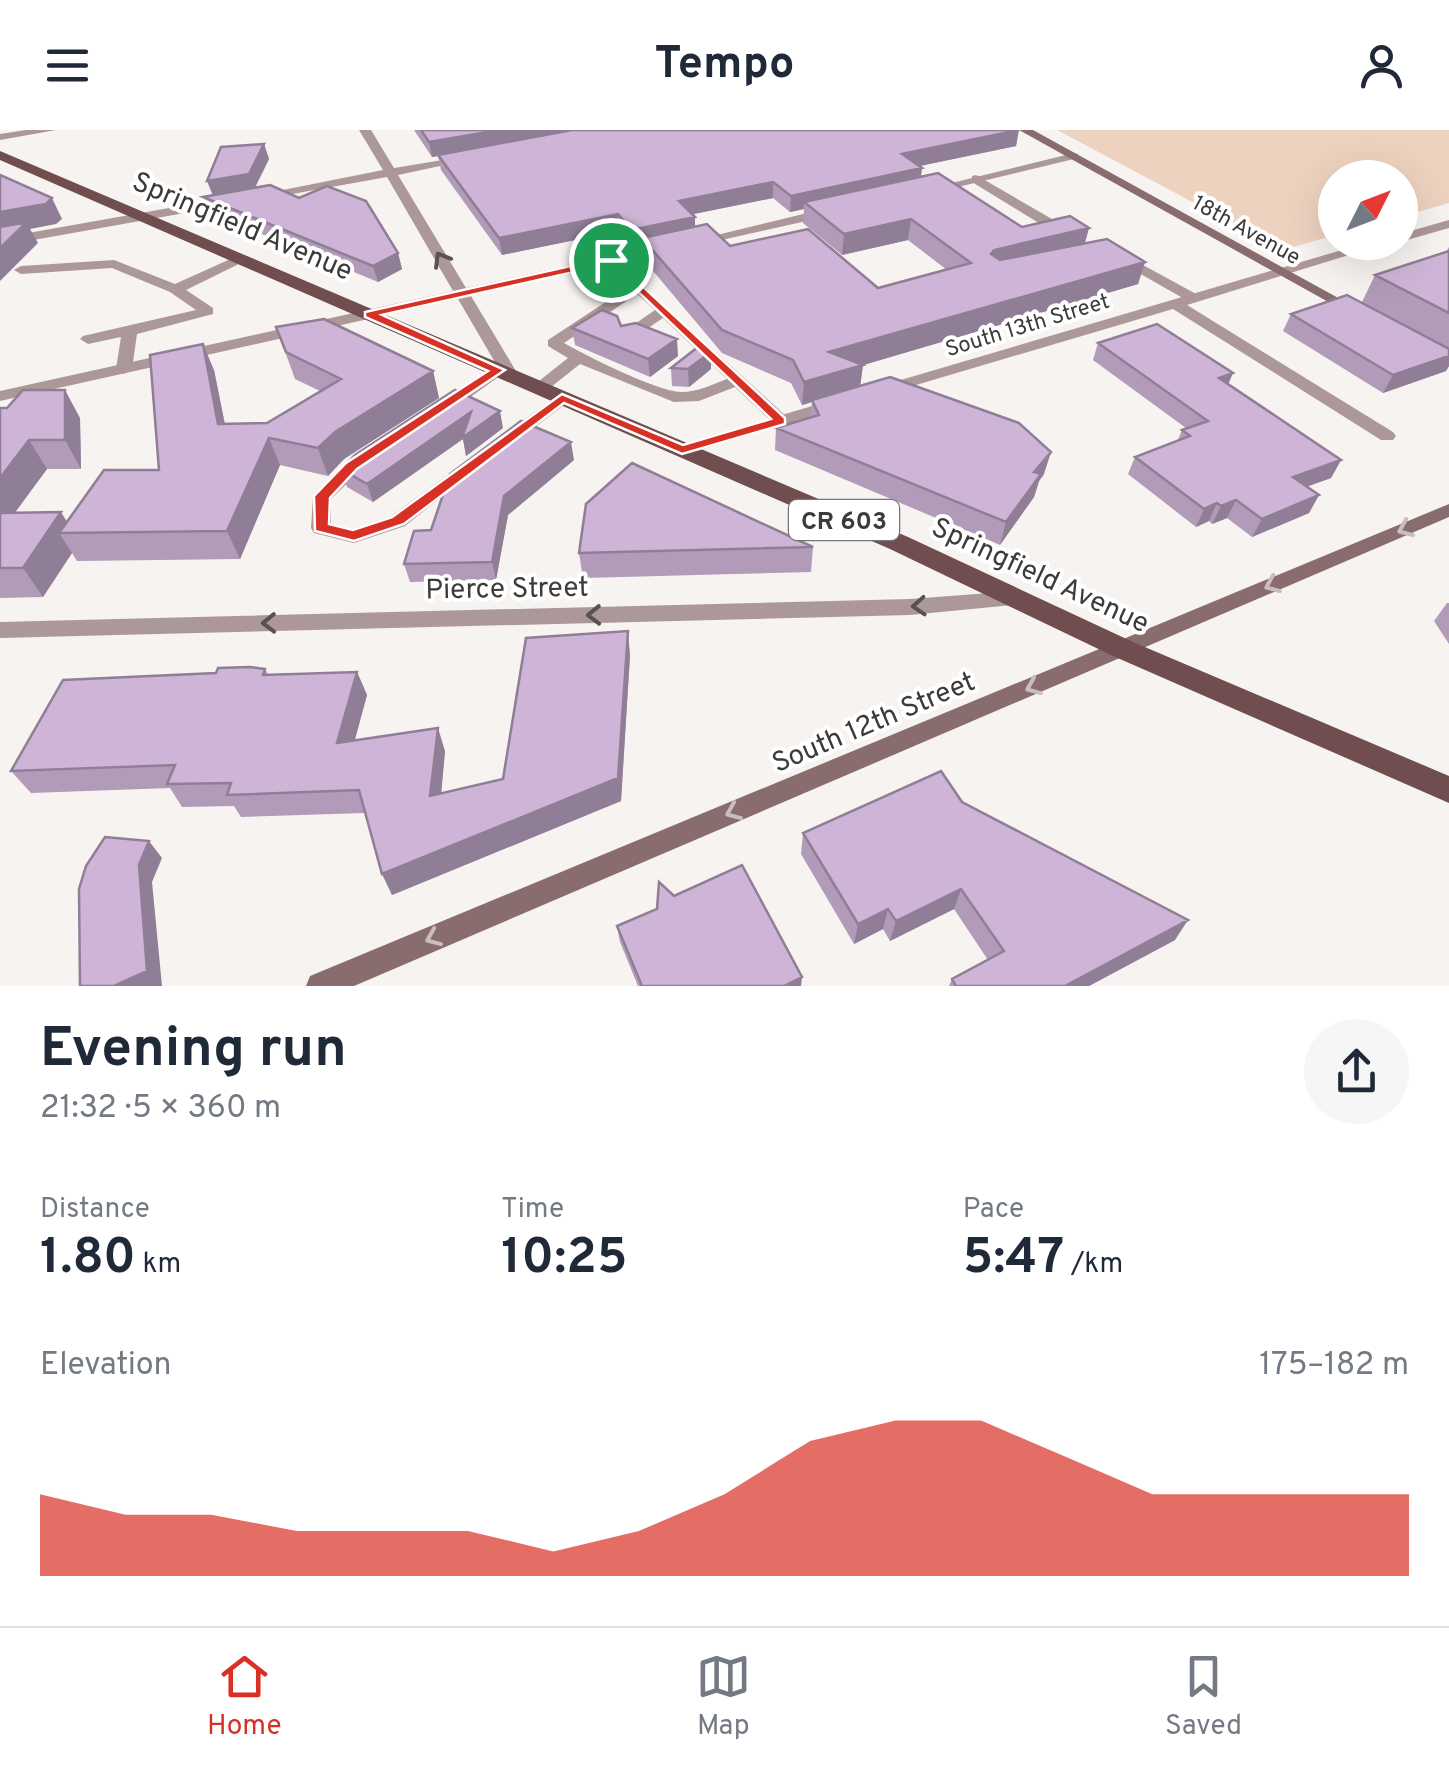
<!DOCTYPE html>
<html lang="en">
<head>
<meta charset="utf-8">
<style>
  body { margin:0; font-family:Overpass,sans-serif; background:#f6f6f7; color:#1f2937; height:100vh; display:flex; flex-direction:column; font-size:38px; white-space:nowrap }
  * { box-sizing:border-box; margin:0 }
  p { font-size:32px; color:#747a83 }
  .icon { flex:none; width:55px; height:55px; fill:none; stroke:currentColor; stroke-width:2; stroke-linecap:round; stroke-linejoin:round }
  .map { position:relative; height:856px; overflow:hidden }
  .side { display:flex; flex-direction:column; background:#fff; flex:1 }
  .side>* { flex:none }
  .needle { width:65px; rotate:48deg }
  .controls { position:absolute; left:1318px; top:30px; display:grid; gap:20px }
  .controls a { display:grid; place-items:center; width:100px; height:100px; border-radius:50%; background:#fff; box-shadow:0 10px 40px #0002; font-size:50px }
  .pin { position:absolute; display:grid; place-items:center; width:85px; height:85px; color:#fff; margin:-42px; border:5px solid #fff; border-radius:50%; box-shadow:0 2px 10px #0007 }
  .round { display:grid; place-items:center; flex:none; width:105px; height:105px; border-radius:52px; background:#f6f6f7 }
  .overview { display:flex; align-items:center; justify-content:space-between; height:170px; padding:0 40px }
  h1 { font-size:55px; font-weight:700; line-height:75px }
  .figures { display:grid; grid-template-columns:repeat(3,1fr); gap:15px; height:170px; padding:10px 40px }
  .figures div { display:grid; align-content:center }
  .figures b { font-size:50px; font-weight:700 }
  .figures small { font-size:28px; font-weight:400 }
  .figures p { font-size:28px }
  .chart { height:280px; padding:20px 40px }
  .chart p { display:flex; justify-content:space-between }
  .chart svg { width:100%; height:180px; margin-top:10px; fill:#d93025; opacity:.7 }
  header { display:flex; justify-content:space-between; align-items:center; height:130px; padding:0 40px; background:#fff; font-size:45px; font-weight:700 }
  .dock { display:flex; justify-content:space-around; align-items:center; height:140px; border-top:2px solid #e0e1e3; background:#fff; font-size:28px; color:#747a83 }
  .dock a { display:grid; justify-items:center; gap:5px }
  .dock .on { color:#d93025 }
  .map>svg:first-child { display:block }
</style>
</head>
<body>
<header><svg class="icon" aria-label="menu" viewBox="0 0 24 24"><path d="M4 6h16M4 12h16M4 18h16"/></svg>Tempo<svg class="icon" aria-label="person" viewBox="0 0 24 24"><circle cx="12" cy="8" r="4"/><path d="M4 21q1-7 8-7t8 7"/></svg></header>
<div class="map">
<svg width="1449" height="856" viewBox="0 0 1449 856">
  <rect width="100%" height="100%" fill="#f7f3f0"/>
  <!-- green -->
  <path fill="#edd2bf" d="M1057,0H1449V73L1400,87V48H1335V105L1283,120Z"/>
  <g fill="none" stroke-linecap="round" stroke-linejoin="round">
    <!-- lane -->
    <path fill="#ad9899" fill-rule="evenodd" d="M976,45L1052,89L1053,92L1042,95L972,52V46Z
      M1121,123L1198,165L1200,168L1188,171L1116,130L1114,127Z
      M237,126L249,129L186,160L213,178V184L137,204L132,239L124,244L116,239L121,207L88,214L80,209L83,206L196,180L170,162L112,138L21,144L14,140L21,136L114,130L175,154Z
      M611,127L787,287L790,291L787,295H775L735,257L699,271L674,272L580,234L546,261H534V255L568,228L548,216V210L630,156L604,131ZM637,164L655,180L622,203V209H632L663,188L727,249C711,255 698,262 681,262C656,261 587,226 564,213Z
      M498,235L504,237V243L448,283H436V275Z
      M562,263L568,264V272L514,313H502L499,309L502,305Z
      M363,323L372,329L331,369V394L353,399L391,386L463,334L469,332L478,338L405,396L354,413L314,403L311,398L313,367L357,325Z"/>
    <!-- street -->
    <path fill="#ad9899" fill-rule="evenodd" d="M26,0H56L0,10V4Z
      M359,0H371L394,38L467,26L473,29L398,45L466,158L667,114L674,118L471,166L519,246L511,251L503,246L458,169L0,271V261L453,161L387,47L259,70L253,66L383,40Z
      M1074,23L1078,24V28L929,64L923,60Z
      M231,67L237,71L235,74L0,116V108Z
      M828,78L833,79V85L695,116L688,112Z
      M1449,90V98L1400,112V104Z
      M1369,112H1391L1187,175L1393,302L1396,306L1393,310H1381L1173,179L889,263H877L875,260L877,257Z
      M836,269L844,274L842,278L683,325L674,320L677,316Z
      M1016,461L1023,464L1026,469L1023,474L910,485L0,508V492L910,469Z"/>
    <!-- secondary -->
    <path fill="#896c6e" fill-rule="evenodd" d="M1019,0H1033L1362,181L1355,185L1350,184Z
      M1449,374V387L354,856H306L310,846Z"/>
    <!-- primary -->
    <path fill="#704e50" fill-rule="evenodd" d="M0,21L908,407L1133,512L1449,646V673L1113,526L890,419L0,30Z"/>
  </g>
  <!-- wall -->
  <path fill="#b19bb8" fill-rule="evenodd" d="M414,0H1018L1016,16L920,36L922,38L921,46L1022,97L1089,98L1085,113L1145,132L1138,154L863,235L860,255L1044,344L1039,351L1034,367L1000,415L775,320L776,298L810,287L812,272L802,275L791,253L722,223L643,129L642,115L633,117L619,101L502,125L441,40L438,26L432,27ZM773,68L790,82L804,79L803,93L842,125L908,110L947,140L878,158L730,116L695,96L693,84Z
    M264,14L269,29L255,58L398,123L402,139L378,152L209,82L203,67L212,65Z
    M1449,117V236L1446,241L1383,263L1283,201L1291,184L1362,172L1375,145L1446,122Z
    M621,196L678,226L650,247L575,215L572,198Z
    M276,197L433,241L439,268L344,329L328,346L280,335L240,429L77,431L72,423L43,467L0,468V278L80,288L81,339H47L14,383L67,392L159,340L214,240L225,294L267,293L320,261L295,249Z
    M1098,213L1228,254L1341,330L1331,348L1307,356L1319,365L1309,383L1252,407L1227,388L1212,394L1209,391L1196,397L1128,344L1135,327L1178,310L1182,300L1186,298L1093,230Z
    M671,238L711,239L689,257L672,256Z
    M503,298L466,326L463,309L373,372L347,357L341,339Z
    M574,330L508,385L496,450L410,452L404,434L431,400Z
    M813,417L811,442L583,448L579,423Z
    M1447,473H1449V514L1434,491Z
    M630,525L621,671L392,765L365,683L241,687L234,676L182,677L170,658L31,663L11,641L216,543L265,539L268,544L357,542L367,565L354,610L445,621L441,663L503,649Z
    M962,672L1175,810L1089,856H949L952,849L988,830L954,779L890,811L883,799L854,814L801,724L803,703Z
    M657,779L801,856H638L620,812L617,796Z"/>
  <!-- shaded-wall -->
  <path fill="#907e96" d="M499,0H587L432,27L429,12Z
    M1019,0L1016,16L900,40L902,24Z
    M264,14L269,29L254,59L213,66L207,51Z
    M922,38L920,53L804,72V79L790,82L791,66Z
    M773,52V68L679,87V71Z
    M52,68L62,89L56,94L30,99L38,113L0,151V82Z
    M618,84L619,101L502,125L499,108Z
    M695,87V103L642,108V115L633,117L631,100Z
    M911,89L908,110L842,125L844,104Z
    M1089,98L1083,119L986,146L991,124L994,120Z
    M398,123L402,139L378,152L373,136Z
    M1145,132L1138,154L860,236L863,235L860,258L812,270V272L802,275L804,252L829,222Z
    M677,209L678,226L650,247L648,229Z
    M203,214L214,240L230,321L218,294Z
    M711,222V239L689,257L688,239Z
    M1449,226V236L1446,241L1383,263L1393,245Z
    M433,241L439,268L344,329L328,346L318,318L335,302Z
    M1233,243L1226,260L1219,248Z
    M65,260L80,288L81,339L65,310Z
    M500,281L503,298L466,326L463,309L373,372L367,354L471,282Z
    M269,308L280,335L240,429L227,401Z
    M29,310L47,339L0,403V348Z
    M571,312L574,330L508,385L496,450L492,432L504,366Z
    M1051,322L1044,344L1039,351L1034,367L1000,415L1006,392L1034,342Z
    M1341,330L1331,348L1284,365L1293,347Z
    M1319,365L1309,383L1252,407L1262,389Z
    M1236,370L1227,388L1212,394L1221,376Z
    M1217,373L1209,391L1196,397L1204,379Z
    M61,382L74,403H59L72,423L43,467L23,438Z
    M628,501L630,525L621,671L392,765L382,744L618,648Z
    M357,542L367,565L348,636L337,613Z
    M438,598L445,621L439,688L430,666Z
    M149,711L162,728L152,752L162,856H114L139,735Z
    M961,759L954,779L890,811L896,791Z
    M888,779L883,799L854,814L858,794Z
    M1188,790L1175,810L1089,856H1065Z
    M802,847L801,856H784Z"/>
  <!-- building -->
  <path fill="#ceb4d6" stroke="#907e96" stroke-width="2.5" d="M421,0H499L429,12Z
    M572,0H1019L902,24L922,38L791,66L773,52L679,71L695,87L631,100L618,84L499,108L438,25Z
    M264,14L249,44L207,51L221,17Z
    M938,43L1022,97L1070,86L1089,98L994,120L991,124L1000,130L1107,109L1145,132L829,222L863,235L804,252L793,230L722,200L642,108L707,94L730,116L808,99L878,158L971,133L911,89L844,104L804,72Z
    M0,45L52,68L46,74L0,82Z
    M270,55L299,68L327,56L366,71L398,123L373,136L203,67Z
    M27,92L0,118V97Z
    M1449,121V183L1375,145Z
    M1347,165L1449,219V226L1393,245L1291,184Z
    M602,180L617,186L621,196L636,193L677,209L648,229L572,198Z
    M324,189L433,241L335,302L318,318L269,308L227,401L59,403L104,340H159L150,225L203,214L218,294L267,293L341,249L286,222L276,197Z
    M1157,194L1233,243L1219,248L1341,330L1293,347L1319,365L1262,389L1236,370L1221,376L1217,373L1204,379L1135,327L1190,306L1182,300L1208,291L1098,213Z
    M698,217L711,222L688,239L671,238Z
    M890,247L1019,293L1051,322L1034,342L1041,344L1006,392L776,298L819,285L812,270Z
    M23,260H65V310H29L0,348V278H7Z
    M455,260L500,281L462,308L471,282L367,354L341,339L355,325Z
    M521,291L571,312L504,366L492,432L404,434L414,401L431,400L450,344Z
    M632,333L813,417L579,423L586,374Z
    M61,382L23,438H0V383Z
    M628,501L618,648L382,744L359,660L227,665L231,653L167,654L175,635L11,641L63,550L216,543L218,538L250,537L265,539L263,545L357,542L337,613L438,598L430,666L503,649L526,508Z
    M941,641L962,672L1188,790L1065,856H956L952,849L1004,821L961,759L896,791L888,779L858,794L803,703Z
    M105,707L149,711L139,735L147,841L114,856H80L79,759L86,736Z
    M742,735L802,847L784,856H642L617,796L657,779L659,752L674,766Z"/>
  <!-- one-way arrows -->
  <defs><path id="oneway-chevron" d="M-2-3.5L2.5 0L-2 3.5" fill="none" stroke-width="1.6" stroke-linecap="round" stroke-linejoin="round" transform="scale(2.5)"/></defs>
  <g stroke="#585252">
    <use href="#oneway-chevron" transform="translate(441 129) rotate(-121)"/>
    <use href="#oneway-chevron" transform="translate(919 476) rotate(176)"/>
    <use href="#oneway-chevron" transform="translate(594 485) rotate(179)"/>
    <use href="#oneway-chevron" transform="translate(269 493) rotate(179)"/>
  </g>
  <g stroke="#cabdbe">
    <use href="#oneway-chevron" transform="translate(1405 399) rotate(157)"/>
    <use href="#oneway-chevron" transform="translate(1272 455) rotate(157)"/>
    <use href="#oneway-chevron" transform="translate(1033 557) rotate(157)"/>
    <use href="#oneway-chevron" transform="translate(733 682) rotate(157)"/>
    <use href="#oneway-chevron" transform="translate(433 808) rotate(157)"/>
  </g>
  <!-- route -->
  <path fill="#d93025" stroke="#fff" stroke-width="2.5" fill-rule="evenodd" d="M611,127L785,288V294L682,324L564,273L404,394L354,411L315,401L314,366L346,333L488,241L365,187V182ZM609,134L771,289L683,315L562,264L392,387L353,400L329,394L330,368L357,339L505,240L382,185Z"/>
  <g text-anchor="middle" stroke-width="8" stroke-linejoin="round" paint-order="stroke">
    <!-- far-street labels -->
    <g font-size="22" fill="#3c3b3a" stroke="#fff">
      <text transform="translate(1247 99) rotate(29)" y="8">18th Avenue</text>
      <text transform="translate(1027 194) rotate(-17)" y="8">South 13th Street</text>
    </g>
    <!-- shield labels -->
    <rect fill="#fff" stroke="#767675" stroke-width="2.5" x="789" y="370" width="110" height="40" rx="8"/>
    <g font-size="25" font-weight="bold" fill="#3c3b3a">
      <text x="844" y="399">CR 603</text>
    </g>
    <!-- street labels -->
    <g font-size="28" fill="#3c3b3a" stroke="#fff">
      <text transform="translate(243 95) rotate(23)" y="10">Springfield Avenue</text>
      <text transform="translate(1041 444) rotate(25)" y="10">Springfield Avenue</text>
      <text transform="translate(507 457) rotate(-1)" y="10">Pierce Street</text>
      <text transform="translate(873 591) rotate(-23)" y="10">South 12th Street</text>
    </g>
  </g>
</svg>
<div class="controls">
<a><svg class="needle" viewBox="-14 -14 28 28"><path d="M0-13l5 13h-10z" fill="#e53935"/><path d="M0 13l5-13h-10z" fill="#747a83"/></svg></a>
</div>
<div class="pin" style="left:611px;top:130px;background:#1e9e55"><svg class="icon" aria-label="arrive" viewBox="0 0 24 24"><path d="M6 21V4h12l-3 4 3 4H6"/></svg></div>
</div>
<section class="side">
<div class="overview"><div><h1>Evening run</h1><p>21:32 · 5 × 360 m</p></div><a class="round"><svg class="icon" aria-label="share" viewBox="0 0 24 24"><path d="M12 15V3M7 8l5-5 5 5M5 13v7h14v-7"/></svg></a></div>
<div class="figures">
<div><p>Distance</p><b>1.80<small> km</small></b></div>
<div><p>Time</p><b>10:25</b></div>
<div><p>Pace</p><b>5:47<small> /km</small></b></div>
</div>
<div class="chart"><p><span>Elevation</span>175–182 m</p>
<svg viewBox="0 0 160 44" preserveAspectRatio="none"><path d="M0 44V24L10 29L20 29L30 33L40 33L50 33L60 38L70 33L80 24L90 11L100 6L110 6L120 15L130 24L140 24L150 24L160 24V44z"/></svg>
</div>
</section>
<nav class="dock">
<a class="on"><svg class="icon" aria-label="home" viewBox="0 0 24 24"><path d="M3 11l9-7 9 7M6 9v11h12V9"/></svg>Home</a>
<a><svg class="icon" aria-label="map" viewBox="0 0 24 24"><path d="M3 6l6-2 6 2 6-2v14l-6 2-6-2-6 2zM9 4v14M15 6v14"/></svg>Map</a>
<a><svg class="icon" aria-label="saved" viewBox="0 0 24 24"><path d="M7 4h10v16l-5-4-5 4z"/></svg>Saved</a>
</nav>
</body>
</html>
